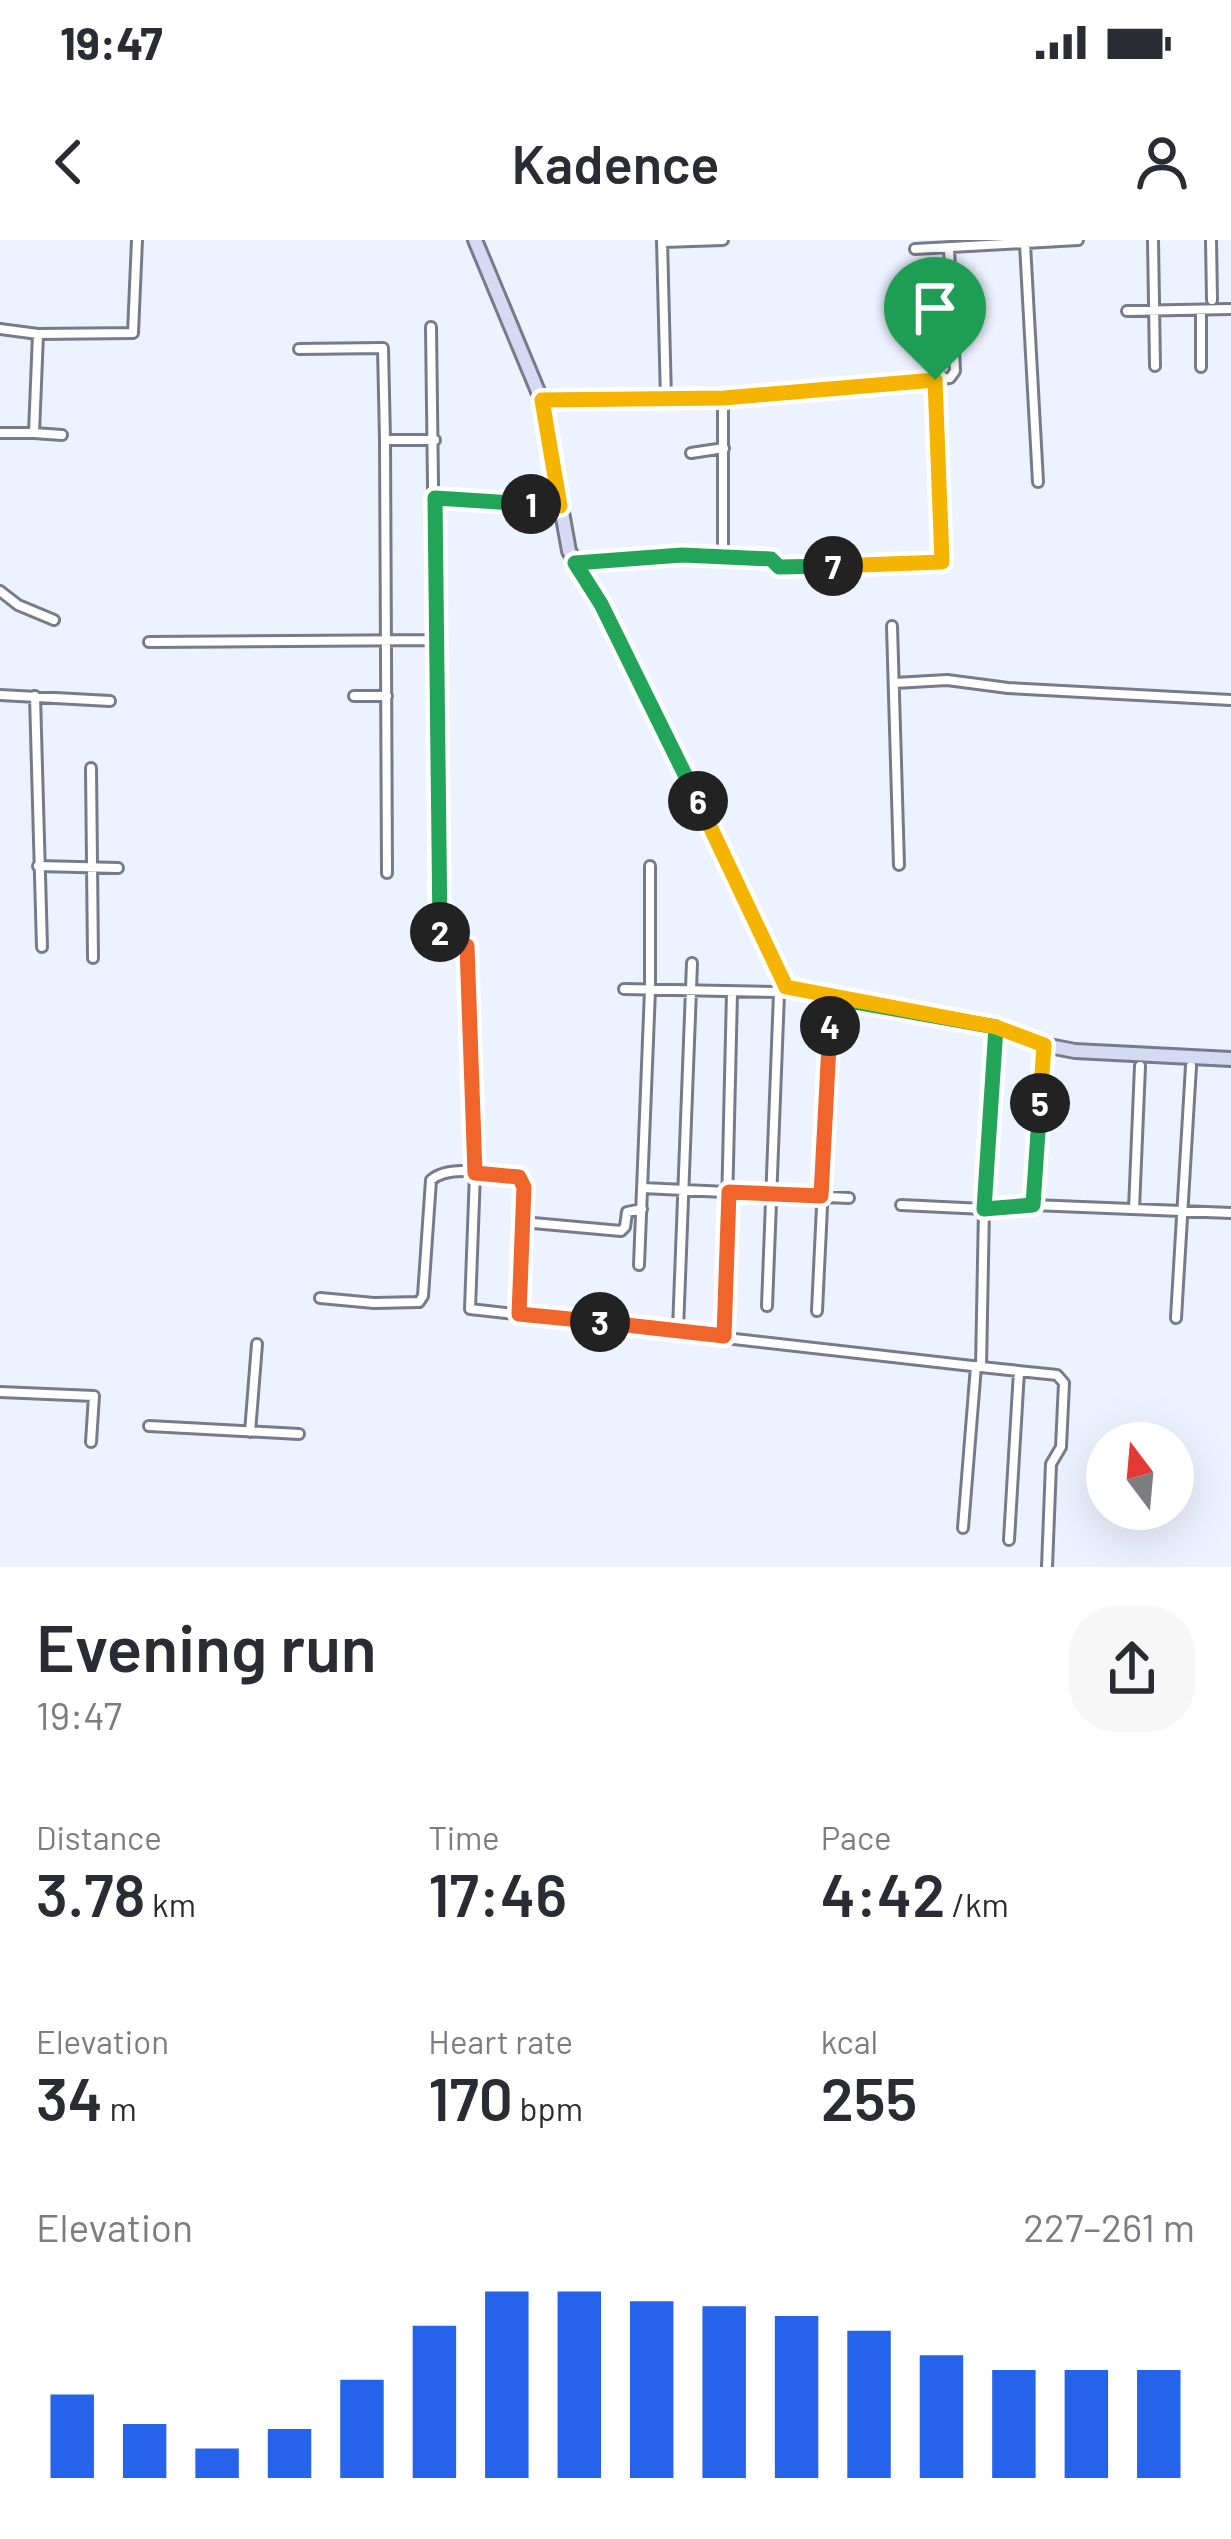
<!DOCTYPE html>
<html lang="en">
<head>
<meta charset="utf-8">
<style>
  body { margin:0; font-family:Barlow,sans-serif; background:#f7f7f7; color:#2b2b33; height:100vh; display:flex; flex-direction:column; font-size:45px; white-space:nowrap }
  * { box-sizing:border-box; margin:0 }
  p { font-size:39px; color:#7c7c81 }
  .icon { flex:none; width:66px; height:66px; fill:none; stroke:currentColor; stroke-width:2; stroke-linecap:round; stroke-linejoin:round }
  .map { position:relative; height:1327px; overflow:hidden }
  .drawer { display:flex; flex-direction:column; background:#fff; flex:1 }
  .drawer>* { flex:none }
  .needle { width:78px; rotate:344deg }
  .tools { position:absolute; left:1086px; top:1182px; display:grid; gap:24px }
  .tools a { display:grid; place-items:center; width:108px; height:108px; border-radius:50%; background:#fff; box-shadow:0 12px 48px #0002; font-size:60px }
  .pin { position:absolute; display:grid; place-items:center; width:102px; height:102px; color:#fff; margin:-123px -51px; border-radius:50% 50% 50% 0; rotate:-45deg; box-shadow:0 0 12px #0007 }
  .pin .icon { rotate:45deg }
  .km { position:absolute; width:60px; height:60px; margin:-30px; border-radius:50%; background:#222; color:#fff; font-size:33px; line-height:60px; text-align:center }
  .round { display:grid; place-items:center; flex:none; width:126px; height:126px; border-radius:48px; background:#f7f7f7 }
  .summary { display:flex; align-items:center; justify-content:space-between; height:204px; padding:0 36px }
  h1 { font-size:66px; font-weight:600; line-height:90px }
  .figures { display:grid; grid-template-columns:repeat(3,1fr); gap:18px; height:204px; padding:12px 36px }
  .figures div { display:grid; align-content:center }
  .figures b { font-size:60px; font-weight:600 }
  .figures small { font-size:33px; font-weight:400 }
  .figures p { font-size:33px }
  .chart { height:336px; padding:24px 36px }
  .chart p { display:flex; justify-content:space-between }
  .chart svg { width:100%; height:216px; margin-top:12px; stroke:#2563eb; stroke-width:6 }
  .status { display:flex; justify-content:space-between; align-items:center; height:84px; padding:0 60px; background:#fff; direction:ltr }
  .status svg { height:33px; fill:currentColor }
  header { display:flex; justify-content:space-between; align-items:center; height:156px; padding:0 36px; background:#fff; font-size:54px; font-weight:600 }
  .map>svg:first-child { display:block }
</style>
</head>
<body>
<div class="status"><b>19:47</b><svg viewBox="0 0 49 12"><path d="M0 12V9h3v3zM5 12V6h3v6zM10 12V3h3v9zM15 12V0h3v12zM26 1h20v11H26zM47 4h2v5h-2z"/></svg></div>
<header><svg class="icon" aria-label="back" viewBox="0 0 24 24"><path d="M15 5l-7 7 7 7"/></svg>Kadence<svg class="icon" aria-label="person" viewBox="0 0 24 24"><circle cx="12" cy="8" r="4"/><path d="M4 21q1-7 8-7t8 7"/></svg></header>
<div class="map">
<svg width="1231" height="1327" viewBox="0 0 1231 1327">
  <rect width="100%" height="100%" fill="#ecf2fe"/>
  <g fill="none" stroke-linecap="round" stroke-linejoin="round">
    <defs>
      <path id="street" d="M662,0L666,159
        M1153,0L1155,126
        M1211,0L1212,60
        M663,2L723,0
        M1025,4L1038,242
        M915,9L1078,0
        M1127,71L1231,69
        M431,87L435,400
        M0,89L38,94L133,93L137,0
        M299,109L383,108L385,200
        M1201,127V70
        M543,161L723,158L950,138L955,131L949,9
        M0,193H34L38,94
        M34,193L62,195
        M691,213L724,208
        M435,258L559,265
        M723,318V158
        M578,323L682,315L771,319L779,327L941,323L935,140
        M0,351L18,365L54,380
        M892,386L899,625
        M149,402L435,400L440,702L467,706L475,933L470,1069L981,1127L984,969L996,788
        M895,443L947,440L1008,448L1231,460
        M0,455L110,461
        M35,456L42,707
        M354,456H387
        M91,528L93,718
        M38,626L118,628
        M387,633L385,200H435
        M624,749L780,752
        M643,948L849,958
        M901,965L984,969L1033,965L1231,973
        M1033,965L1044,805
        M1134,969L1140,826
        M522,982L621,991L625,987L627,972L642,969
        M639,1025L650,750V626
        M320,1058L374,1063L419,1062L423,1056L431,940C451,923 494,935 519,937L524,947L519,1074
        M767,1066L779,753
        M817,1071L832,758
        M1176,1078L1191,826
        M678,1090L692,723
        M724,1096L732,752
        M981,1127L1057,1135L1064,1143L1061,1207L1051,1224L1047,1327
        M0,1152L94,1156L91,1202
        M149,1186L299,1194
        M250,1192L257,1104
        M963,1288L976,1126
        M1009,1300L1019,1131"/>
      <path id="secondary" d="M475,0L542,161L569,311L601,364L659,476L786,747L996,787L1044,805L1075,811L1231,819"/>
    </defs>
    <!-- street casing -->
    <use href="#street" stroke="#767b89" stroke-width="14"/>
    <!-- secondary casing -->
    <use href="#secondary" stroke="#767b89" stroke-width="18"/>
    <!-- street -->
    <use href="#street" stroke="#fff" stroke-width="8"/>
    <!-- secondary -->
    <use href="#secondary" stroke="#d3daf1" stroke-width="12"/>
  </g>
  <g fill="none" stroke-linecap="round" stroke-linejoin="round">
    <defs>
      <path id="split-1" d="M531,264L560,266L542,160L724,158L935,140"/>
      <path id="split-2" d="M440,692L435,258L531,264"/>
      <path id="split-3" d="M440,692V702L467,706L475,933L519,937L524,947L519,1074L600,1082"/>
      <path id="split-4" d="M600,1082L724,1096L729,952L821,956L830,786"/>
      <path id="split-5" d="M830,786L832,758L996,787L984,969L1033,965L1040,863"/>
      <path id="split-6" d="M698,561L786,747L996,787L1044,805L1040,863"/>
      <path id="split-7" d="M698,561L601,364L575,323L682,315L771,319L779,327L833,326"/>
      <path id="split-8" d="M833,326L942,322L935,140"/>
    </defs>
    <!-- split-1 casing -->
    <use href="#split-1" stroke="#fff" stroke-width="24"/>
    <!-- split-2 casing -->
    <use href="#split-2" stroke="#fff" stroke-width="24"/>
    <!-- split-3 casing -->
    <use href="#split-3" stroke="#fff" stroke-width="24"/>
    <!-- split-4 casing -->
    <use href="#split-4" stroke="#fff" stroke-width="24"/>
    <!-- split-5 casing -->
    <use href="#split-5" stroke="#fff" stroke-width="24"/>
    <!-- split-6 casing -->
    <use href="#split-6" stroke="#fff" stroke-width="24"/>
    <!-- split-7 casing -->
    <use href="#split-7" stroke="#fff" stroke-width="24"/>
    <!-- split-8 casing -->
    <use href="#split-8" stroke="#fff" stroke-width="24"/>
    <!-- split-1 -->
    <use href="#split-1" stroke="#f5b400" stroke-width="15"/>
    <!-- split-2 -->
    <use href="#split-2" stroke="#22a559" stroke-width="15"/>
    <!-- split-3 -->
    <use href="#split-3" stroke="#f0652b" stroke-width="15"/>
    <!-- split-4 -->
    <use href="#split-4" stroke="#f0652b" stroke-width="15"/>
    <!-- split-5 -->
    <use href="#split-5" stroke="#22a559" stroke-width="15"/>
    <!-- split-6 -->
    <use href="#split-6" stroke="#f5b400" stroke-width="15"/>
    <!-- split-7 -->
    <use href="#split-7" stroke="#22a559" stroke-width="15"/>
    <!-- split-8 -->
    <use href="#split-8" stroke="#f5b400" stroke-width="15"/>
  </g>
</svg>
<div class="tools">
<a><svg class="needle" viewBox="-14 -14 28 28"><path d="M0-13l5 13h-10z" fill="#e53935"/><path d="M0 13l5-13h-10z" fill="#7c7c81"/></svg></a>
</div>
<div class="pin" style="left:935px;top:140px;background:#1e9e55"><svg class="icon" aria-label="arrive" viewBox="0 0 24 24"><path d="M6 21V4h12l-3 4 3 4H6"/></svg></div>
<b class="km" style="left:531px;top:264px">1</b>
<b class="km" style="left:440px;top:692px">2</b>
<b class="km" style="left:600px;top:1082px">3</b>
<b class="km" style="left:830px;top:786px">4</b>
<b class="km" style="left:1040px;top:863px">5</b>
<b class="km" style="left:698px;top:561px">6</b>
<b class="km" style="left:833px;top:326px">7</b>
</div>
<section class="drawer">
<div class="summary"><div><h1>Evening run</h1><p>19:47</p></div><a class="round"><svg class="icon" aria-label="share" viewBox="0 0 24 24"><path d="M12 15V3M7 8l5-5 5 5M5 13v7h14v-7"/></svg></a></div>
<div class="figures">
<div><p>Distance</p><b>3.78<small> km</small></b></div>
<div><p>Time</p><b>17:46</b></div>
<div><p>Pace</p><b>4:42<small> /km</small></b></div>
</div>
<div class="figures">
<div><p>Elevation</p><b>34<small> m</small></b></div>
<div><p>Heart rate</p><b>170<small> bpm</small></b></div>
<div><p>kcal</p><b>255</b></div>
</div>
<div class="chart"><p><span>Elevation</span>227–261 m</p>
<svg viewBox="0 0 160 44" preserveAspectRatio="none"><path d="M5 44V27M15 44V33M25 44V38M35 44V34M45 44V24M55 44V13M65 44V6M75 44V6M85 44V8M95 44V9M105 44V11M115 44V14M125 44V19M135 44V22M145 44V22M155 44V22"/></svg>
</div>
</section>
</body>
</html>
